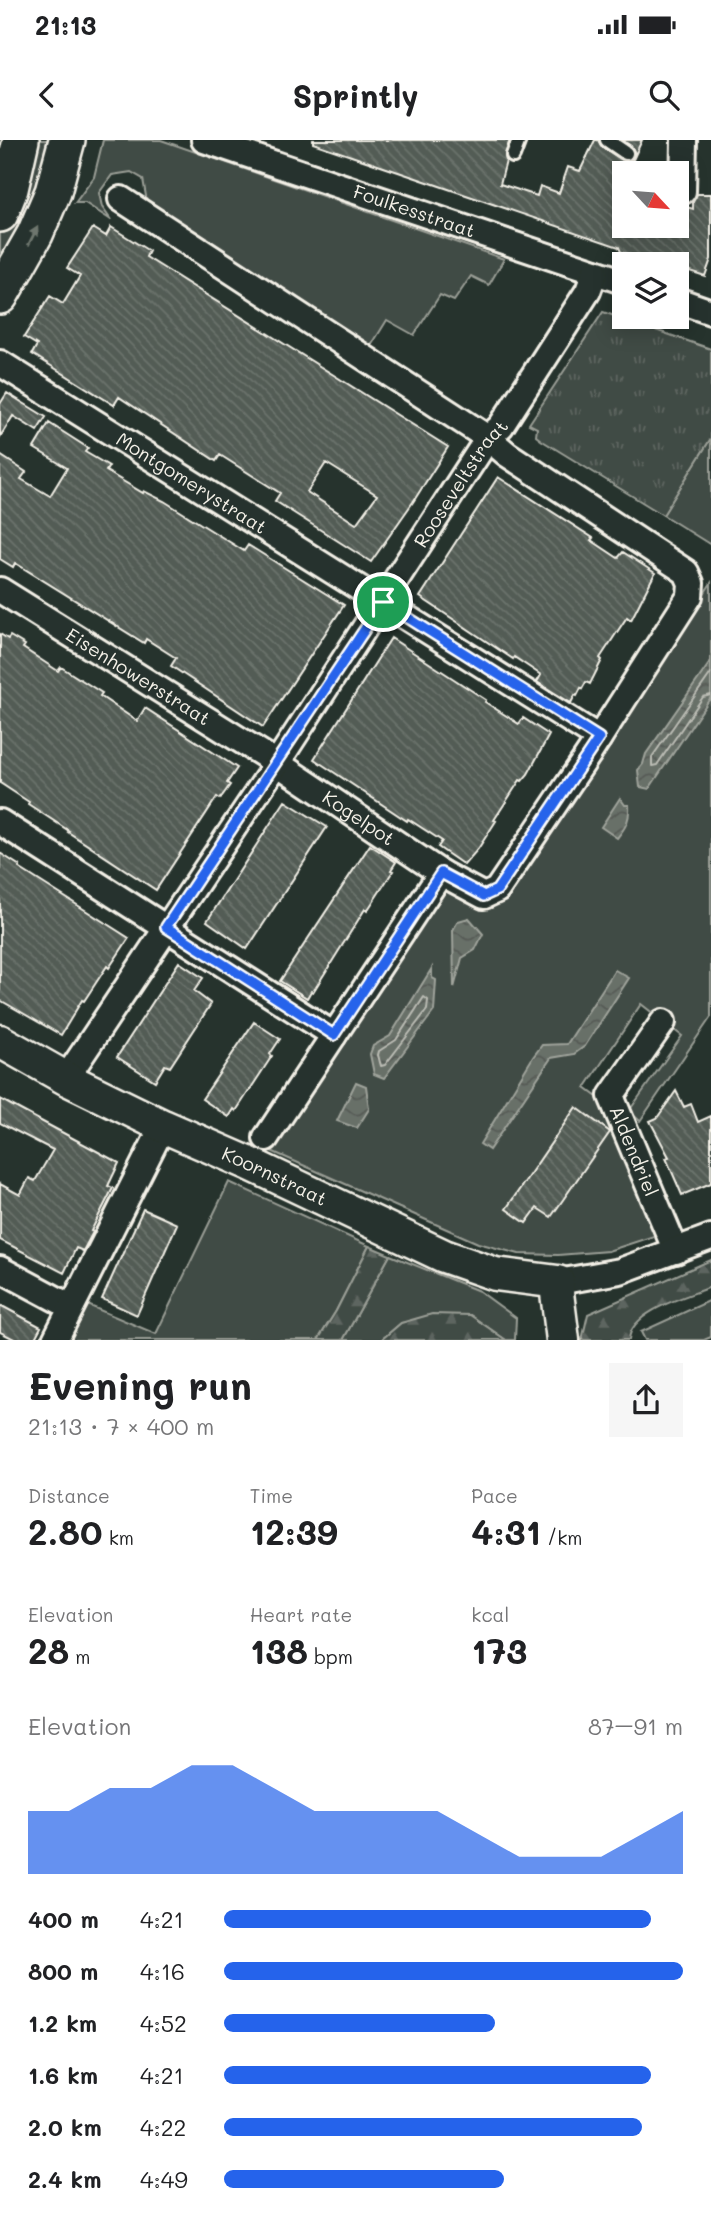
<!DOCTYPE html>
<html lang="en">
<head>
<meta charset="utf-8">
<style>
  body { margin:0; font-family:Mali,sans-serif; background:#f6f6f6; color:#202124; height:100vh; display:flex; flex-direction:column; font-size:26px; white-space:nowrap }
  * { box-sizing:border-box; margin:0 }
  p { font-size:23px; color:#757577 }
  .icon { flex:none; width:38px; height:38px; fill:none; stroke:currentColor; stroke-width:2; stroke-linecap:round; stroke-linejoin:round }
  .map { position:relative; height:1200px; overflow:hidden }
  .side { display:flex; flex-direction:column; background:#fff; flex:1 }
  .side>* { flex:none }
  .needle { width:46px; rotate:116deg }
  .buttons { position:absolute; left:612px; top:21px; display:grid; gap:14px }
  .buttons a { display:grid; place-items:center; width:77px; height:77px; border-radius:0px; background:#fff; box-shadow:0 4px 18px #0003; font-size:35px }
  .pin { position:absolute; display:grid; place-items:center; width:60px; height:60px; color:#fff; margin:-30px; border:4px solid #fff; border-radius:50%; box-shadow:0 2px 7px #0007 }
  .round { display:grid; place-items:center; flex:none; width:74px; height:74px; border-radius:0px; background:#f6f6f6 }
  .summary { display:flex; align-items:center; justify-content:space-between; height:119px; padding:0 28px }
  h1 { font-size:38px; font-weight:700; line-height:52px }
  .metrics { display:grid; grid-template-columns:repeat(3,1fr); gap:10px; height:119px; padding:7px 28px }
  .metrics div { display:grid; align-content:center }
  .metrics b { font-size:35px; font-weight:700 }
  .metrics small { font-size:19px; font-weight:400 }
  .metrics p { font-size:19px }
  .chart { height:196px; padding:14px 28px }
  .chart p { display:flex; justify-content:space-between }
  .chart svg { width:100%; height:126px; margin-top:7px; fill:#2563eb; opacity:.7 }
  ul { padding:0 28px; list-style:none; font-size:23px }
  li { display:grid; grid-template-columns:112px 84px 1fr; align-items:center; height:52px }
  li i { height:18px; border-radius:9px; background:#2563eb }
  .status { display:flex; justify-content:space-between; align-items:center; height:49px; padding:0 35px; background:#fff; direction:ltr }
  .status svg { height:19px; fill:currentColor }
  header { display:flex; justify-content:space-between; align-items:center; height:91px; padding:0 28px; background:#fff; font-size:32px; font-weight:700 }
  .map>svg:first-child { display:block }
</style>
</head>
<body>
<div class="status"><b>21:13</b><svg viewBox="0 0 49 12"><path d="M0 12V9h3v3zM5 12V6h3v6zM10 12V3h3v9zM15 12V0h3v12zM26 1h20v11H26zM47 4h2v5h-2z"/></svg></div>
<header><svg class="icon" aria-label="back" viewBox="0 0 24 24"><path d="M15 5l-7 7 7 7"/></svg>Sprintly<svg class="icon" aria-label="search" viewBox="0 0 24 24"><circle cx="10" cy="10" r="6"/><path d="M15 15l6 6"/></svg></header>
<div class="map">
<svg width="711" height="1200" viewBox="0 0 711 1200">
  <defs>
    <pattern id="forest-firs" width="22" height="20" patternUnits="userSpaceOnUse" patternTransform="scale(1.75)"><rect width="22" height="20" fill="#414b45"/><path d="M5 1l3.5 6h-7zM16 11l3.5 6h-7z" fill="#5d6560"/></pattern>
    <pattern id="park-tufts" width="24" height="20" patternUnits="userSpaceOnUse" patternTransform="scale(1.75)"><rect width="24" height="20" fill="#414b45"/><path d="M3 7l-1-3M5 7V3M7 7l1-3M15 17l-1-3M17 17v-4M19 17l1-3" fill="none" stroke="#5d6560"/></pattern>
    <pattern id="water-waves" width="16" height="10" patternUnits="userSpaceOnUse" patternTransform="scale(1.75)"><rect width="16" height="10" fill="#676f68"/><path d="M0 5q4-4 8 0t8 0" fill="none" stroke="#565a55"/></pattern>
    <pattern id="building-back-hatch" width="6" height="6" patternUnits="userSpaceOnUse" patternTransform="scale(1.75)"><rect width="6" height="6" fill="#525c55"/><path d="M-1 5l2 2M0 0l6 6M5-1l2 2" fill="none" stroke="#6c746d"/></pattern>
  </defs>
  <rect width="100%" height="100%" fill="#26332d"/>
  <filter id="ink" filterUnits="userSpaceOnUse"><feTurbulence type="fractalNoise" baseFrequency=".0143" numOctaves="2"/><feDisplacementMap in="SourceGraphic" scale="14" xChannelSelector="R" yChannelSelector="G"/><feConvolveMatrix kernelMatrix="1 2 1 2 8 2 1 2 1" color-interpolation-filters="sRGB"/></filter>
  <g filter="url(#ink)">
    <!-- green -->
    <path fill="#414b45" stroke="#9a9e96" stroke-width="2" d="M30,0H59L0,138V92L18,53Z
      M103,0H161L504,119L489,145L471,136L454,161L440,155L414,195L387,180L366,214L147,62L143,39L131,32L112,35L99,53L102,67L111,80L85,63H75L94,37Z
      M711,298V405L663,375Z
      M711,443V877L640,981L629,971L682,896L641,864L585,948L597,957L657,1095L608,1111L558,1115L519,1114L478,1103L269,1010L438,753L444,749L505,756Z
      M229,1042L369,1106L336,1171L318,1200H64L83,1163L156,1194Z
      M390,1115L479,1151L516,1178L515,1200H506L470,1175L401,1183L381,1200H343Z
      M711,1160V1197L704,1200H645L641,1192Z"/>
    <!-- forest -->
    <path fill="url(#forest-firs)" stroke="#9a9e96" stroke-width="2" d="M369,1106L390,1115L343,1200H318L336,1171Z
      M711,1120V1147C688,1156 630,1171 629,1200H582L588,1174Z
      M432,1174L470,1175L506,1200H381L401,1183Z"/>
    <!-- park -->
    <path fill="url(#park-tufts)" stroke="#9a9e96" stroke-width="2" d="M603,172L711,209V298L663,375L541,300L536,296L537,288L529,284Z"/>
    <!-- water -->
    <path fill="url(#water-waves)" stroke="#9fa39b" stroke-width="2" d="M711,521V557L649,649L640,647L638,630L643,624L646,614Z
      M620,658L625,665H629C630,680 626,687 617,698L601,687Z
      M469,778L483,794L475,810L462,818L454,848L453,790L458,781Z
      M432,828V838L436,840L434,871L384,938L374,934L370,914L373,906L390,896Z
      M615,830L629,838L585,906L574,914L551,918L489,1010L480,1004L533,917L542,905L567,904Z
      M356,942L366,946L369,969L357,988L337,981Z"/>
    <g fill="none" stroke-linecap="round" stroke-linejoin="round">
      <!-- shore -->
      <path stroke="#bcbdb5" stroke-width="2" d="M711,533L652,617V626L657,625L703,557L711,555
        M424,857L428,860L427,870L385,925L381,926L378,915L379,911L396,900Z"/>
    </g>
    <!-- building -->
    <path fill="url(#building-back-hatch)" stroke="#f4f1e8" stroke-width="2" fill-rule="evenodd" d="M313,0H510L505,14L506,21L500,44L537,56L540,46L559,53L568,27L580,31L595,0H598L602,7L626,22L633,18L635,13L631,6L622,0H642L627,33H625L623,43L625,44V86H677V64L693,69V62L697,54H711V119L705,136L677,127V124H670L646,116L640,118L621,112L619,107L313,3Z
      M111,87L149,111L146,117L448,307L413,362L371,422L275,361L280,353L220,315L216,321L119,257L114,265L32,214L37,205L24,197L50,156L63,164L80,136L67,128L93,88L106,96ZM326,323L377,355L356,384L307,352Z
      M7,253L46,277L37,291L13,276L0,297V264Z
      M49,283L88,308L85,312L109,326L106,331L143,353L144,351L164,361L244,411L248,405L344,465L263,587L171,526L176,518L146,499L144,503L15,423L13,427L0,419V315L26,332L21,339L50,356L67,328L34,308Z
      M498,337L593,398L591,400L618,418L623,412L655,433L631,480L627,477L600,518L602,520L590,544L586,542L582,549L581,548L577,556L575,555L571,563L537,542L541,535L514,517L513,519L420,457Z
      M0,494L8,499L10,496L25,505L23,508L58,531L61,527L102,553L100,556L137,581L145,568L237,628L227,643L230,645L220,659L217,657L156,750L68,692L69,691L28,664L29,662L0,643Z
      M391,498L486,560L485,562L519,584L523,578L549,595L528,634L522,641L520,640L494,680L496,681L478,709L464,725L438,707L442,701L408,679L407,681L314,619Z
      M285,661L327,687L247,809L207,781Z
      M370,705L396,722L391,730L393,731L367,771L365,769L313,852L311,851L307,858L280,841Z
      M0,713L20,726L19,728L129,798L109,828L107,826L84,861L82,860L61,895L0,860Z
      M179,822L203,838L194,851L211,864L170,927L165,925L155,941L117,917Z
      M254,882L280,899L270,914L272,916L236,971L234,969L229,977L202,959Z
      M676,951L684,967L691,964L698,982L711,976V1043L682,1055L666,1018L669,1017L650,981L657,978Z
      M0,959L119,1023L108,1046L113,1048L91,1091L93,1092L83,1111L76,1108L64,1133L0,1100V1044L20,1055L29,1038L35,1041L53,1010L0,983Z
      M576,967L610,992L551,1077L537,1068L526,1083L506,1069Z
      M143,1069L177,1084L137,1175L102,1159Z
      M0,1165L41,1187L34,1200H16L0,1192Z"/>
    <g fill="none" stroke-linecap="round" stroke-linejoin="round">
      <defs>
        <path id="service" d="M607,0L626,13
          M513,16L519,0"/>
        <g id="minor">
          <path id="s1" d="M204,0L625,142"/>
          <path d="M683,51L684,0"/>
          <path d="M121,59L488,298L507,314L686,432L691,443L690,456L590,612L497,750L484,756L441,733L266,998"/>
          <path d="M677,160L711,172"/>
          <path id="s2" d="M0,223L599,598"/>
          <path id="s3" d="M0,450L277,623L441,733"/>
          <path d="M0,682L334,895"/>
          <path id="s4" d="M663,882L611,956L676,1111"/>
          <path id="s5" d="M69,940L75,925L277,623L488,298L501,286L588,151L595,132"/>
          <path d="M0,1129L71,1167"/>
          <path d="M558,1142L620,1131L711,1097"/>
          <path d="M55,1200L163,986"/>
        </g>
        <g id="tertiary">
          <path id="s6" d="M0,901L69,940L163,986L248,1023L444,1116L495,1134L558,1142L557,1153L563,1200"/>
        </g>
        <path id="secondary" d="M0,74L10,49L21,0
          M0,156L35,94L53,52L67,0"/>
      </defs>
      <!-- service casing -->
      <use href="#service" stroke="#f4f1e8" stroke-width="18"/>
      <!-- minor casing -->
      <use href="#minor" stroke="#f4f1e8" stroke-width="30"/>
      <!-- tertiary casing -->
      <use href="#tertiary" stroke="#f4f1e8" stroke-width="37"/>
      <!-- secondary casing -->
      <use href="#secondary" stroke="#f4f1e8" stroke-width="40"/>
      <!-- service -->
      <use href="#service" stroke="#26332d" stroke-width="12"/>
      <!-- minor -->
      <use href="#minor" stroke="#26332d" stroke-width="24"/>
      <!-- tertiary -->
      <use href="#tertiary" stroke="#26332d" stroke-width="32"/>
      <!-- secondary -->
      <use href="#secondary" stroke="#26332d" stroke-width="35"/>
    </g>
    <!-- one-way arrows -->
    <defs><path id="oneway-solid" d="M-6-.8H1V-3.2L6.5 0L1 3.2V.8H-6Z" transform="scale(1.75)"/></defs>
    <use fill="#6e766e" href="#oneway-solid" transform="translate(33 96) rotate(-63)"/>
  </g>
  <g fill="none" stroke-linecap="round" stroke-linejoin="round" filter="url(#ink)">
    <defs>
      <path id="route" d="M383,462L599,598L497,750L484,756L441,733L334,895L166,787Z"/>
    </defs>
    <!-- route casing -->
    <use href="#route" stroke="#fff" stroke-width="14"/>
    <!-- route -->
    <use href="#route" stroke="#2563eb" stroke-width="9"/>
  </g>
  <g text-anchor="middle" stroke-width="6" stroke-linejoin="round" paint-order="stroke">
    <!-- street labels -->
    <g font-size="19" fill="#f4f1e8" stroke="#26332d">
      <text dy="7" stroke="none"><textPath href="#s1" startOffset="222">Foulkesstraat</textPath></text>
      <text dy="7" stroke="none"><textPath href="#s2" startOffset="226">Montgomerystraat</textPath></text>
      <text dy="7" stroke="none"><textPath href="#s5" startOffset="714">Rooseveltstraat</textPath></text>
      <text dy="7" stroke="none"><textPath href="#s3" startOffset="163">Eisenhowerstraat</textPath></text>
      <text dy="7" stroke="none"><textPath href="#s3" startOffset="425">Kogelpot</textPath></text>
      <text dy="7" stroke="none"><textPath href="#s4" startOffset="150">Aldendriel</textPath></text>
      <text dy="7" stroke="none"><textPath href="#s6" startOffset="306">Koornstraat</textPath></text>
    </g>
  </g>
</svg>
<div class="buttons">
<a><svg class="needle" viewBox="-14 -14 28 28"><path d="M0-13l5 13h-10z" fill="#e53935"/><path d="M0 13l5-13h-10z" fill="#757577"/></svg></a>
<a><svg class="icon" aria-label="layers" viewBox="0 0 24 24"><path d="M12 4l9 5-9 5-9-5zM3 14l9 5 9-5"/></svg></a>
</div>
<div class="pin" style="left:383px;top:462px;background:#1e9e55"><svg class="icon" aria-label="arrive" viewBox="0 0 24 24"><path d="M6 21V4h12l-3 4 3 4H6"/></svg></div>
</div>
<section class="side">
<div class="summary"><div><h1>Evening run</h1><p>21:13 · 7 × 400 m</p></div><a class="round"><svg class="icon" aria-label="share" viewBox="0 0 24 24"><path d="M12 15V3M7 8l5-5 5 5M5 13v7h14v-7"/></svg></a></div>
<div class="metrics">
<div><p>Distance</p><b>2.80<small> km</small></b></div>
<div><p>Time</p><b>12:39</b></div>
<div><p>Pace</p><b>4:31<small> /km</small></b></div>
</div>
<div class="metrics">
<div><p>Elevation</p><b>28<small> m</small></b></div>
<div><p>Heart rate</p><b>138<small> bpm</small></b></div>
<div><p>kcal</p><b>173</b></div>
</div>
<div class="chart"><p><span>Elevation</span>87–91 m</p>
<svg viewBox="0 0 160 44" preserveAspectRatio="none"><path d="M0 44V22L10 22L20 14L30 14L40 6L50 6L60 14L70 22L80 22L90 22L100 22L110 30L120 38L130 38L140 38L150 30L160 22V44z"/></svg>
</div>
<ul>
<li><b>400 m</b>4:21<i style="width:93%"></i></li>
<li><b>800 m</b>4:16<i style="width:100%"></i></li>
<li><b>1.2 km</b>4:52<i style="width:59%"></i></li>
<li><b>1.6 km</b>4:21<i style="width:93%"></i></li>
<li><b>2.0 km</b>4:22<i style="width:91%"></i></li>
<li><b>2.4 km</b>4:49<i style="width:61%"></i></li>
</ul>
</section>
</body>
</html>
